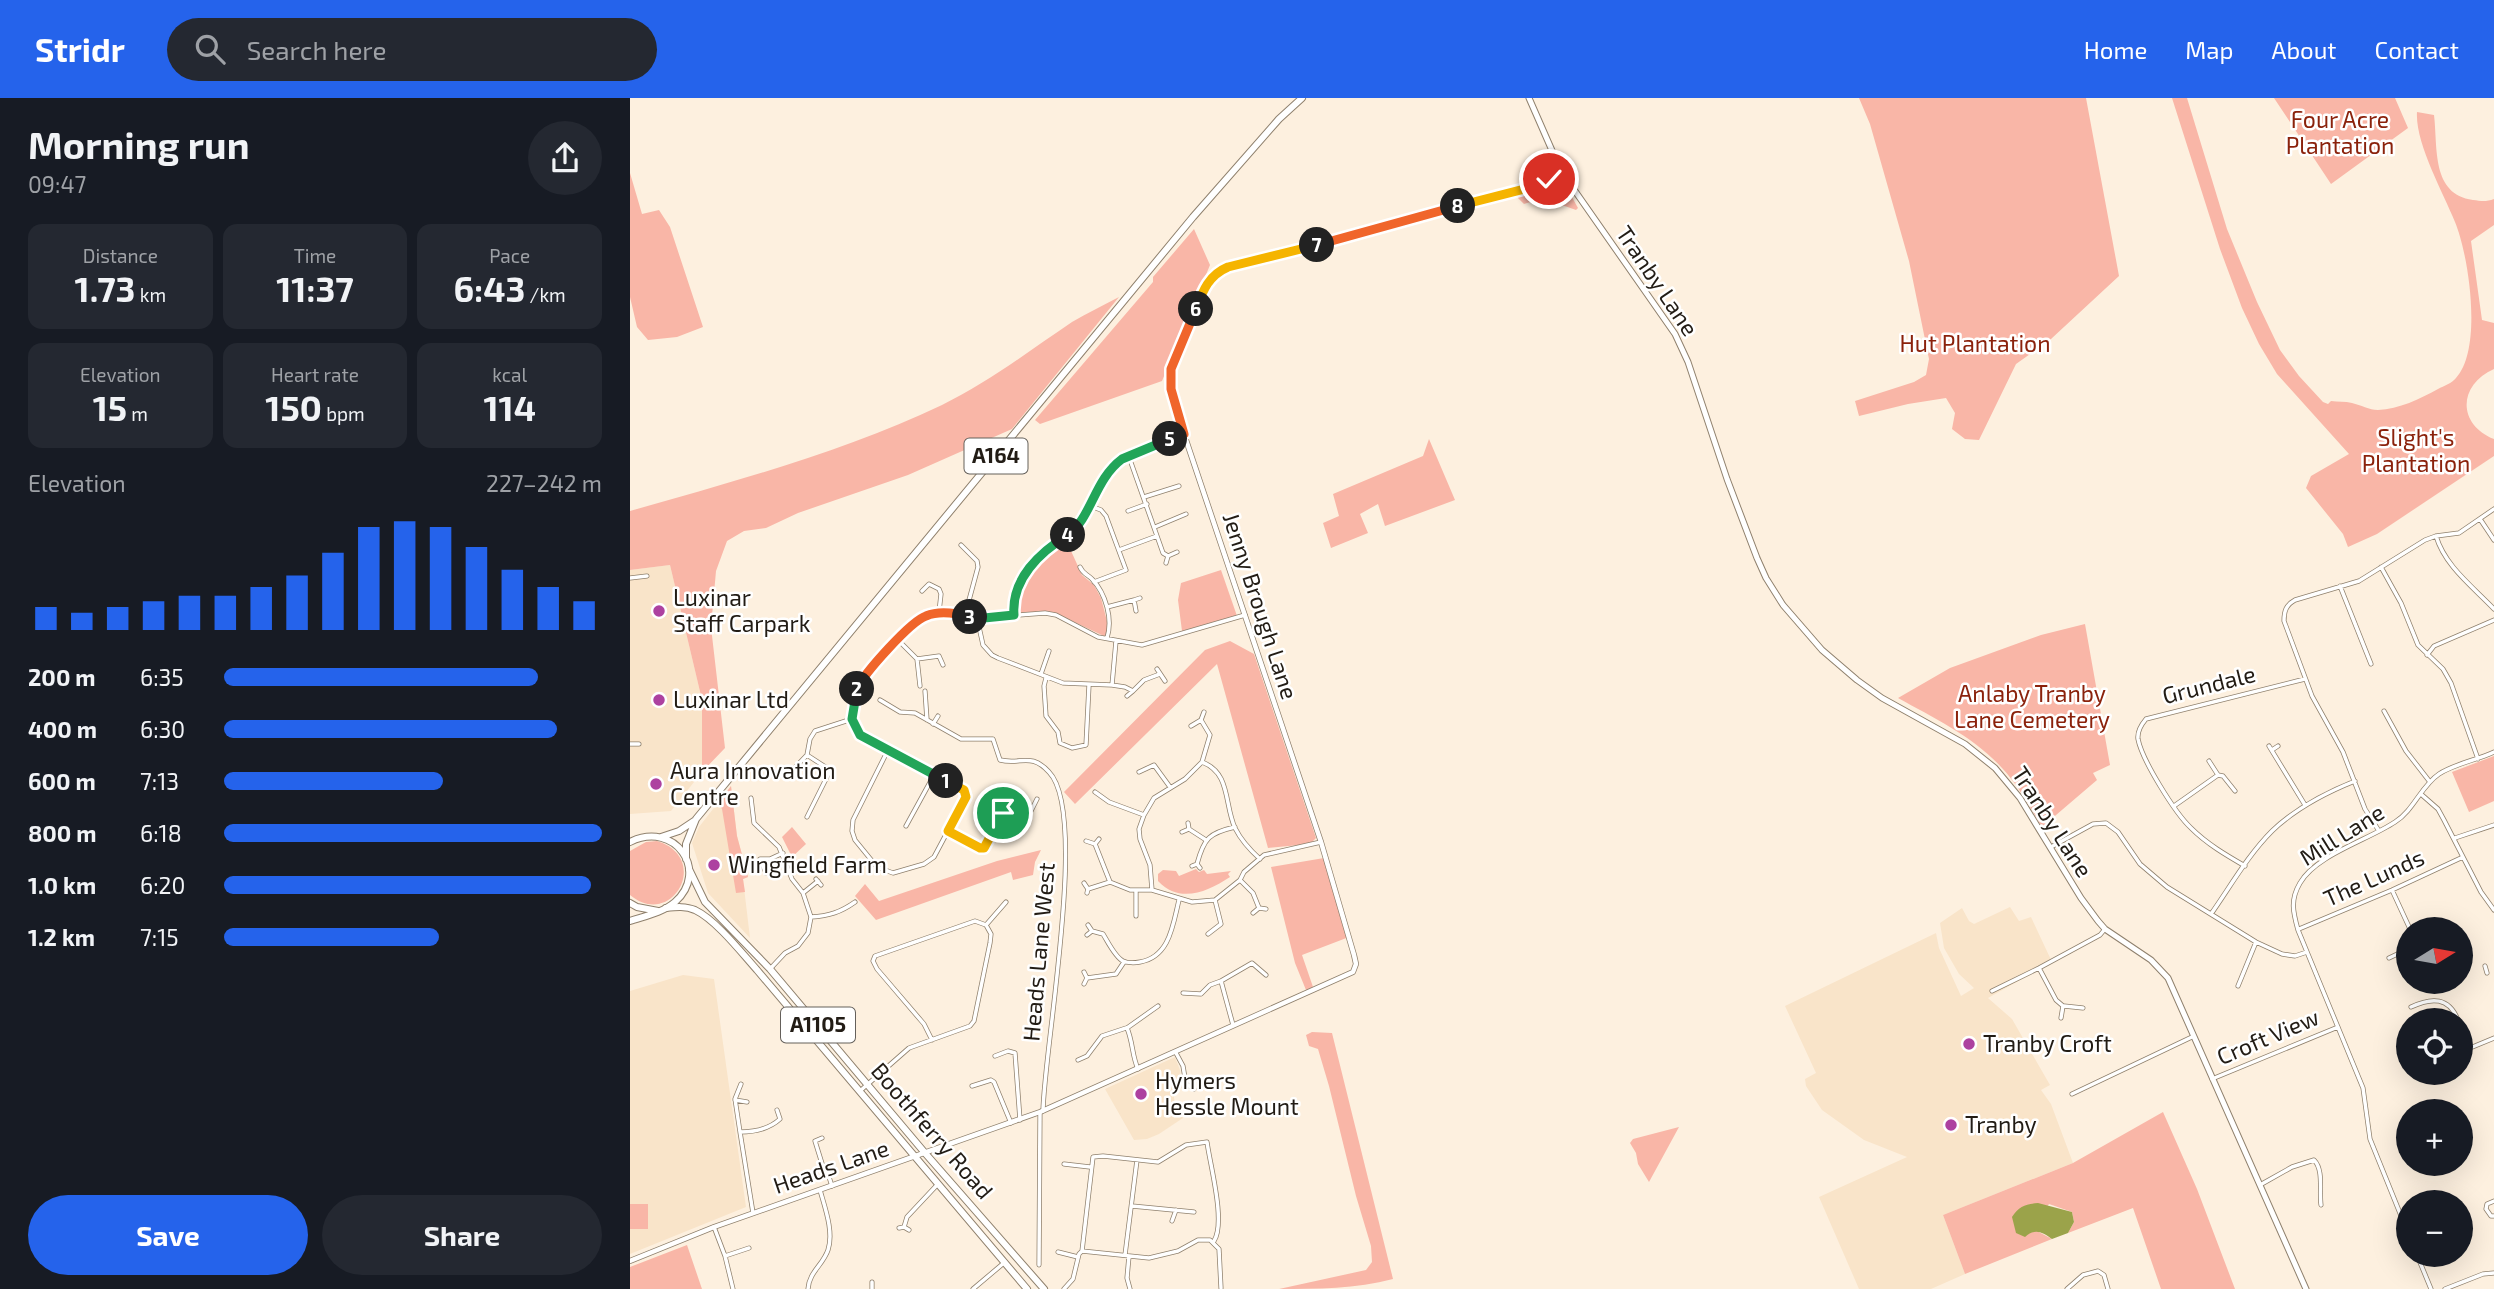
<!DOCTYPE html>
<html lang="en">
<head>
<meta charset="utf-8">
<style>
  body { margin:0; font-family:"Exo 2",sans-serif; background:#242831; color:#f1f3f6; height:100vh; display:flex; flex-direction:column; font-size:26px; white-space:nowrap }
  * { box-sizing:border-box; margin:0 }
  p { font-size:23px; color:#9ea1a6 }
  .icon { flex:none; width:38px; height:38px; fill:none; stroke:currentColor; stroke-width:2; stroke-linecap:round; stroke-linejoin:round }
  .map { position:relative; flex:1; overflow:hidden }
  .details { display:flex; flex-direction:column; background:#171b24; width:630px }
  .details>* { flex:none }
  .needle { width:46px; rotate:79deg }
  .buttons { position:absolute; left:1766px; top:819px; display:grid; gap:14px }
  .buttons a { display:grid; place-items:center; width:77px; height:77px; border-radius:50%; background:#171b24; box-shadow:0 7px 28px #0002; font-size:35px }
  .pin { position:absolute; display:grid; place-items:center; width:60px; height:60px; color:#fff; margin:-30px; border:4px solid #fff; border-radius:50%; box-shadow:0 2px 7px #0007 }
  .km { position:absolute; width:35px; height:35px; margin:-18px; border-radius:50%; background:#222; color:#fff; font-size:19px; line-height:35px; text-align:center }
  .round { display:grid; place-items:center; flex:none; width:74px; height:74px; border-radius:37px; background:#242831 }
  .headline { display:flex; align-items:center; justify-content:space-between; height:119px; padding:0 28px }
  h1 { font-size:38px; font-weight:700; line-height:52px }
  .stats { display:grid; grid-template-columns:repeat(3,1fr); gap:10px; height:119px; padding:7px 28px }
  .stats div { display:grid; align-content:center; border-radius:14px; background:#242831; text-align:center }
  .stats b { font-size:35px; font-weight:700 }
  .stats small { font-size:19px; font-weight:400 }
  .stats p { font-size:19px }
  .chart { height:196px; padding:14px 28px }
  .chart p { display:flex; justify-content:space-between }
  .chart svg { width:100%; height:126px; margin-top:7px; stroke:#2563eb; stroke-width:6 }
  .cta { display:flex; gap:14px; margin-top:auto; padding:14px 28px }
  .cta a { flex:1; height:80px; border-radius:42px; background:#2563eb; color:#fff; font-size:28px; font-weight:700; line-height:80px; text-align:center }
  .cta a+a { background:#242831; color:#f1f3f6 }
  ul { padding:0 28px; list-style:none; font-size:23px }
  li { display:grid; grid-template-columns:112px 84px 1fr; align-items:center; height:52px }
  li i { height:18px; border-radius:9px; background:#2563eb }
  header { display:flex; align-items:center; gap:42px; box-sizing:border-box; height:98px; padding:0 35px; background:#2563eb; color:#fff }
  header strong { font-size:33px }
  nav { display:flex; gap:38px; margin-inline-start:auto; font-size:24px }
  .search { width:490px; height:63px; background:#242831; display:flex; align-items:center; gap:18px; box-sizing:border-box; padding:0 24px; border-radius:38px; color:#9ea1a6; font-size:26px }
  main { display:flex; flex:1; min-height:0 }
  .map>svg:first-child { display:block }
</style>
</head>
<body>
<header>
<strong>Stridr</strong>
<div class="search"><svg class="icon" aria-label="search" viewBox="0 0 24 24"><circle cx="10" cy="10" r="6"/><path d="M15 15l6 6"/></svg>Search here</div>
<nav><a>Home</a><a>Map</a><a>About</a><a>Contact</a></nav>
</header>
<main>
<section class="details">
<div class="headline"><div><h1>Morning run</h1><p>09:47</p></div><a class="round"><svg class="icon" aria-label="share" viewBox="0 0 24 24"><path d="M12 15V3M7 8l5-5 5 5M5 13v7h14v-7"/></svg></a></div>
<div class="stats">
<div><p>Distance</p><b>1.73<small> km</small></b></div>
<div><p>Time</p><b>11:37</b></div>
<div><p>Pace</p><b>6:43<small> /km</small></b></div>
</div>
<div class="stats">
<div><p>Elevation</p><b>15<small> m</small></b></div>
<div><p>Heart rate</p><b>150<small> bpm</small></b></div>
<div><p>kcal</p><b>114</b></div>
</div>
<div class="chart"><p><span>Elevation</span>227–242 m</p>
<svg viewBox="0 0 160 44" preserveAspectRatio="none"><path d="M5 44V36M15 44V38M25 44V36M35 44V34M45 44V32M55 44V32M65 44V29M75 44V25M85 44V17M95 44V8M105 44V6M115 44V8M125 44V15M135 44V23M145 44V29M155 44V34"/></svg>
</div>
<ul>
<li><b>200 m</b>6:35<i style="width:83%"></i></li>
<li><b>400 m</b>6:30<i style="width:88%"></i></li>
<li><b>600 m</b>7:13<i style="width:58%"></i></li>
<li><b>800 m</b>6:18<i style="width:100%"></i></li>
<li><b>1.0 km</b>6:20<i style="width:97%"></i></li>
<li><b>1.2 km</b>7:15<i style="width:57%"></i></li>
</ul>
<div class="cta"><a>Save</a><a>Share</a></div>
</section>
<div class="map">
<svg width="1864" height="1191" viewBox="0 0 1864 1191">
  <rect width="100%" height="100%" fill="#fdf0df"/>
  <!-- built -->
  <path fill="#f9e4c9" d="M40,467L72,602V674L41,713L0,716V472Z
    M101,688L107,738L118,779L113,781L120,840L78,795L62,745L69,729Z
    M1380,809L1389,823L1401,819L1422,864L1358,900L1382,921L1420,987L1411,992L1421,1006L1443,1065L1313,1117L1335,1176L1301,1191H1229L1189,1099L1277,1059L1234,1042L1192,1012L1176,988L1175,981L1186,975L1155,908L1306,835L1309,850L1331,898L1344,890L1329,876L1314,850L1310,825L1332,810L1339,823L1344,826Z
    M53,877L84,881L116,1109L0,1156V893Z
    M545,959L550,972L552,990L543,992L545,1007L553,1020L529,1036L517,1041L504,1042L475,991Z"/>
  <!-- green -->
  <path fill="#f9b6a7" d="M1229,0H1456L1489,178L1421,241L1386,266L1349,342L1335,341L1322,331L1325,315L1316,300L1278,306L1229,318L1225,303L1284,284L1296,277L1299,261L1279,163L1240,26Z
    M1542,0H1557L1597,131L1627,204L1650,252L1669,278L1693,304L1698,306L1701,303C1708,304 1715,303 1722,305C1731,307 1739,312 1748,312C1769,311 1790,301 1808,291C1814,288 1822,285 1826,280C1853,251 1839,158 1825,124C1813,94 1785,45 1787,14L1804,17C1808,50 1801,96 1843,102C1851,103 1856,104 1864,101V127L1841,143L1852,222L1864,225V271C1828,287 1827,326 1864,341V358L1747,436L1718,449L1713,436L1676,390L1681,378L1719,356L1647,276L1629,246L1612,210L1590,151Z
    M1644,0H1765L1778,30L1701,86Z
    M0,75L12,116L29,112L40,129L73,229L47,239L18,242L7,229L0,199Z
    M927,81H932L948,110L946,112L929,106L922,97L894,106L887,99L888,96L908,90Z
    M564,131L580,167L532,283L410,326L405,322L523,184V179Z
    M489,199L382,331L278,377L168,415L136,430L114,433L97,443L86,473L81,529L95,650L72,674V602L40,467L0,472V413C105,383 213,354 312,307C359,284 399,253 442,224C457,215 474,207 489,199Z
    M799,341L825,402L755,428L748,406L730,416L738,435L701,450L693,425L709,418L703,396L793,358Z
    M436,442L452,477L464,487L471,500L478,527L476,539L425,515L414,513L389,516L385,512C389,481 411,459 436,442Z
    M591,472L607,518L552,533L548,502L551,485Z
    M1455,526L1480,667L1463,675L1467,682L1412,729C1400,709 1388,687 1372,670C1344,639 1304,620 1268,600L1320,570L1411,537Z
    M600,543L624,556L686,740L680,746L638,750L587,566L445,706L434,694L575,552Z
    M1864,658V703L1839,714L1822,674Z
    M101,688L107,738L118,779L113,781L115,794L106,795L92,711L88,705Z
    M162,729L176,746L162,759L152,739Z
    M27,743C82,760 42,832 0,797V753L16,744Z
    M411,752L405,764L403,777L383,782L381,774L246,822L225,798L235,786L249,803L367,763Z
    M694,760L719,839L672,857L683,889L676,892L665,865L641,769Z
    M566,771L569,774L574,772L577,776L601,773L598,776L600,779C577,794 550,806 528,783V776L533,772L546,773L549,778Z
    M682,934L702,935L763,1181C726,1191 687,1191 649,1191L736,1172L742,1164L741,1148L726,1098L699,988L688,951L679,948L676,937Z
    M1533,1014L1567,1091L1605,1191H1531L1503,1110L1438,1135L1444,1124L1442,1114L1419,1106L1401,1133H1407L1422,1141L1335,1176L1313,1117L1443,1065Z
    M1049,1029L1019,1084L1008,1066L1006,1055L1000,1045L1003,1041Z
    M0,1106H18V1131H0Z
    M57,1147L72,1191H0V1169Z"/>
  <!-- water -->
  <path fill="#9ba34a" d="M1408,1105L1442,1114L1444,1124L1438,1135L1422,1141C1412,1134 1405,1130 1395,1139L1386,1135L1382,1119C1389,1108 1396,1106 1408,1105Z"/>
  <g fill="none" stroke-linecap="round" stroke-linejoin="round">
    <defs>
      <path id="minor" d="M499,359L527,438
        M514,399L549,388
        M458,407L471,412L476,418L496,472L464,484
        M498,413L517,406
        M1850,421L1864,442
        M525,429L556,416
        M1806,438C1815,468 1842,488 1864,511
        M331,447L347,463L348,469L335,517
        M489,452L527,438L533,455L538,458
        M536,465L538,458L547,454
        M450,469C453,476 457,476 462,481C476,496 483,521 477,540
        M1751,469L1771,505L1788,547L1813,571L1821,585L1848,661
        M0,480L17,478
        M1710,488L1741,566
        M292,493L299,486L309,491L311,496L309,514
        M477,509L504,502
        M506,513L504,502L510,500
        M384,517L383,503L395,477L410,457L448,428L476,375L491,361L554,336
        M347,520L353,547L362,557L368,560L433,585L482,587L486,543
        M268,542L287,561
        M1797,557L1804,548L1864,522
        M287,561L309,558L313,567
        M287,561L290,588
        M527,571L535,583
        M411,576L419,553
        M416,580L414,588L416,618L428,634L430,645L442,650L456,647L459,587
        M482,587L495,589L503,593L514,582L530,576
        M295,593L297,622
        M497,598L503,593
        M250,602L270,614L285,615L331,641H363L370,662C391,667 401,654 419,674C459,715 414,949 413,1013
        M1754,613L1776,653L1800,684
        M571,622L580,637L572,664
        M303,626L308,618
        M561,628L571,622L574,614
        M0,646H9
        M1639,648L1675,707
        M258,652L223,722L222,733L225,742L247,769L263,775L294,766L304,759L336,699L334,692L230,637L222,621L231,582L284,524L298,517L320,515L349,520L415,515L426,517L468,539L512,547L615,517
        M1642,652L1648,648
        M509,674L524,667L540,689
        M1588,677L1593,678L1605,693
        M156,679L177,657L180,641L185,633L222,621
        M465,694L479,704L514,717
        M1792,697L1808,711L1814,722L1851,794L1864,812
        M121,700L124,725L149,749L162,781L173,795L181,819L178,835L168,848L155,855L140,871
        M1544,708L1588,677L1579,663
        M177,719L199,675L197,670L177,657
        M276,728L304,677
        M559,731L576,742
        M318,733L350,750H354L373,715L379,714L396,723L407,701
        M1749,733L1735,711L1713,654L1682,598L1654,523C1654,513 1656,507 1665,502L1729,483L1795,442L1806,438L1829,435L1864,411
        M552,734L559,731L558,725
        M1825,740L1864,727
        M456,743L465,746L469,741
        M465,746L480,784L500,792H522L562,804L585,802L610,782L614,774L634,757L691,744
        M1421,749L1463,726L1476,725L1488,734L1510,766L1537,789L1626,844L1652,856L1665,858L1677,854
        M567,766C574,740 579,735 605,729
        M562,768L567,766L570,770
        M1615,768C1596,757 1577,746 1561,730C1545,715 1512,662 1508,641C1507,633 1511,627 1516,621L1675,581
        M136,775L130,761H140L153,755
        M186,781L191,787
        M610,782L623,795L629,810
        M454,785L458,791L457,795
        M458,791L480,784
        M522,792L520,767L510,741L509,731L514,717L524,700L555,681L572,664C601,675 594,706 605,730C611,742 620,752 630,761
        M1762,792L1780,831
        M173,795L188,783
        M623,815L629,810L636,811
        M1581,816C1600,789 1618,757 1642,733C1666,710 1695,695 1725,683
        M506,818V793
        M181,819C199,818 211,814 225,804
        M1813,825L1815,831
        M1669,831L1762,792L1833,759
        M462,833L473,836C478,844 485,859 493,863C497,865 505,865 510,864C540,859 543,826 549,802
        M578,836L591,826L585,802
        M457,837L462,833L458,827
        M1759,860L1778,851
        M1855,868L1857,875
        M1409,870L1426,902L1433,908L1431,920
        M454,874L457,880L454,886
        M457,880L486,876L494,864
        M591,883L622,865L636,877
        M1608,888L1626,844
        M1362,893L1409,870L1470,837L1475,831
        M553,895L571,896L580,887L591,883L603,927
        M1434,908L1453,910
        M1781,909C1802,899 1819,899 1828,922
        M1830,928L1840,950L1864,940
        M302,942L294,926L247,871L243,863L245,858L345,823L356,827L376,804
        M546,955L553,968L556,986L564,991
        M365,958L378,953L385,955L390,1022
        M448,962L457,958L472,938L496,930
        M508,971C502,958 503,944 497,930L528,908
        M1582,981L1708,929
        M342,988L361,982L364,984L381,1025
        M230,993L279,950L340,928L344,923L360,845L361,836L356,827
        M1442,996L1564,938
        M105,1002L117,1004
        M110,1034L105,1001L111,986
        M192,1040L185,1043L194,1072L199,1079L202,1088
        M434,1066L460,1069
        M1630,1087L1662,1069L1684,1062C1694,1072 1689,1093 1691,1107
        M1864,1103L1857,1106L1856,1111L1861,1118H1864
        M502,1108L564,1114
        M123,1115L110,1034C124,1034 139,1031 150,1021L147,1012
        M542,1123L546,1112
        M84,1129L95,1158L103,1191
        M274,1129L277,1119L307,1087
        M269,1130L274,1129L279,1132
        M1778,1135L1740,1041L1733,990L1668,832C1663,814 1660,802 1670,785C1686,757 1738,742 1765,724C1784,712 1791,688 1809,676C1824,666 1847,662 1864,654
        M452,1153L463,1059L473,1058L528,1064L556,1047L577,1044C580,1067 596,1124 584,1143
        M428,1154L448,1159
        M495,1157L507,1062
        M1787,1157L1801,1191
        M95,1158L119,1150
        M499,1158L497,1180L500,1191
        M409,1167L410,1014
        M242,1184V1191
        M178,1191C179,1174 193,1167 198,1152C204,1134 195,1110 190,1092
        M343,1191L375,1164
        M434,1191L443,1181L449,1156L452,1153L519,1160L548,1153L568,1142H580L589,1151L591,1190
        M1437,1191L1453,1177L1468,1173L1474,1177L1478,1191
        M1815,1191L1853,1176L1864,1175"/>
      <path id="tertiary" d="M0,1163L84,1129L410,1014L723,874L726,866L724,857L691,744L554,336L541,291V271L574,190L586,174L598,169L874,97L903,88L931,73"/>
      <path id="secondary" d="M899,0L931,73L1045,236L1058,264L1097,381L1127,460L1136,480L1153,507L1192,552L1227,582L1252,600L1335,646L1365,670L1390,700L1451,800L1468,823L1475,831L1521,862L1538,880L1676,1191"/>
      <path id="primary" d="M59,771L75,804L140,871L295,1055L414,1191
        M36,810C46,809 56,808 65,812C86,822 111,854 127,872L397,1191"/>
      <path id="trunk" d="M31,739L49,733L64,723
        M0,744C45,722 80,773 45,804C32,815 15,818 0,823
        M56,761V746L66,721L563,119L649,21L672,0
        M0,805L7,809L28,813"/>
    </defs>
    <!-- minor casing -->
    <use href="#minor" stroke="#8f806d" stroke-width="5"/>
    <!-- tertiary casing -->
    <use href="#tertiary" stroke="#8f806d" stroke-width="6"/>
    <!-- secondary casing -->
    <use href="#secondary" stroke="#8f806d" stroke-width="7"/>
    <!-- primary casing -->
    <use href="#primary" stroke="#8f806d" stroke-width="8"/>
    <!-- trunk casing -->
    <use href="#trunk" stroke="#8f806d" stroke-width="8"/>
    <!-- minor -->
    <use href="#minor" stroke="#fff" stroke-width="3.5"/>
    <!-- tertiary -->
    <use href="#tertiary" stroke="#fff" stroke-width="4.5"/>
    <!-- secondary -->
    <use href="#secondary" stroke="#fff" stroke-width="5"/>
    <!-- primary -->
    <use href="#primary" stroke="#fff" stroke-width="6"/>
    <!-- trunk -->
    <use href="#trunk" stroke="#fff" stroke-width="6"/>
  </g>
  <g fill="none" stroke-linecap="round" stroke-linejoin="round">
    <defs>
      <path id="split-1" d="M316,683L334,692L336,699L318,733L350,750H354L373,715"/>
      <path id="split-2" d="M227,591L222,621L230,637L316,683"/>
      <path id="split-3" d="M227,591C234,575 281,523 296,518C310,512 326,515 340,519"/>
      <path id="split-4" d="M340,519L354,520L384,517C381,481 410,454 438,437"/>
      <path id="split-5" d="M438,437C462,419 464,382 492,361L540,341"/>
      <path id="split-6" d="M540,341L554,336L541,291V271L566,211"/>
      <path id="split-7" d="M566,211C573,192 579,177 598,169L687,147"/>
      <path id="split-8" d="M687,147L828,108"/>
      <path id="split-9" d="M828,108L902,89L919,81"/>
    </defs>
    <!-- split-1 casing -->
    <use href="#split-1" stroke="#fff" stroke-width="14"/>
    <!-- split-2 casing -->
    <use href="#split-2" stroke="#fff" stroke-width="14"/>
    <!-- split-3 casing -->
    <use href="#split-3" stroke="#fff" stroke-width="14"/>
    <!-- split-4 casing -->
    <use href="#split-4" stroke="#fff" stroke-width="14"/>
    <!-- split-5 casing -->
    <use href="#split-5" stroke="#fff" stroke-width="14"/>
    <!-- split-6 casing -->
    <use href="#split-6" stroke="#fff" stroke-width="14"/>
    <!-- split-7 casing -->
    <use href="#split-7" stroke="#fff" stroke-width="14"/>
    <!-- split-8 casing -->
    <use href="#split-8" stroke="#fff" stroke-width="14"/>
    <!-- split-9 casing -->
    <use href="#split-9" stroke="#fff" stroke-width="14"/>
    <!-- split-1 -->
    <use href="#split-1" stroke="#f5b400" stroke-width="9"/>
    <!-- split-2 -->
    <use href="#split-2" stroke="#22a559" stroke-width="9"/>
    <!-- split-3 -->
    <use href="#split-3" stroke="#f0652b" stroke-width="9"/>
    <!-- split-4 -->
    <use href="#split-4" stroke="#22a559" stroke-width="9"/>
    <!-- split-5 -->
    <use href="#split-5" stroke="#22a559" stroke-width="9"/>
    <!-- split-6 -->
    <use href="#split-6" stroke="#f0652b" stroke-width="9"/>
    <!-- split-7 -->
    <use href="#split-7" stroke="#f5b400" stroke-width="9"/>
    <!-- split-8 -->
    <use href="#split-8" stroke="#f0652b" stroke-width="9"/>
    <!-- split-9 -->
    <use href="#split-9" stroke="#f5b400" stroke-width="9"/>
  </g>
  <!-- markers -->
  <g fill="#ad41a0" stroke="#fff" stroke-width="2.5">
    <circle cx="29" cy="513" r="7"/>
    <circle cx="29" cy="602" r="7"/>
    <circle cx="26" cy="686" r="7"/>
    <circle cx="84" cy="767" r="7"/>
    <circle cx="1339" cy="946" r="7"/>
    <circle cx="511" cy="996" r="7"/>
    <circle cx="1321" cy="1027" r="7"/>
  </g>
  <g text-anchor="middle" stroke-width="5" stroke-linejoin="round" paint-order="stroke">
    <!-- shield labels -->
    <g fill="#fff" stroke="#64605b" stroke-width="2">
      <rect x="334.5" y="340.5" width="63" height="35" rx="5"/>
      <rect x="151" y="909.5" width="74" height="35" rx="5"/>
    </g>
    <g font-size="21" font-weight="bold" fill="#221c15">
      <text x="366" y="365">A164</text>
      <text x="188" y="934">A1105</text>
    </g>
    <!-- park labels -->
    <g font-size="23" fill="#8b220c" stroke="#fff">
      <text x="1710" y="30">Four Acre<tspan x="1710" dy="26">Plantation</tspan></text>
      <text x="1345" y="254">Hut Plantation</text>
      <text x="1786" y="348">Slight's<tspan x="1786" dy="26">Plantation</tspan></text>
      <text x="1402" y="604">Anlaby Tranby<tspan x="1402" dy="26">Lane Cemetery</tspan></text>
    </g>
    <!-- street labels -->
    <g font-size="23" fill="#221c15" stroke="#fff">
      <text transform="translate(1027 183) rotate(56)" y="8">Tranby Lane</text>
      <text transform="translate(630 508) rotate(72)" y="8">Jenny Brough Lane</text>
      <text transform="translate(1579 587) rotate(-14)" y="8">Grundale</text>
      <text transform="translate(1422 724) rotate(57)" y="8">Tranby Lane</text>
      <text transform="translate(1712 737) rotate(-32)" y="8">Mill Lane</text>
      <text transform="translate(1744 780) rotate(-24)" y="8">The Lunds</text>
      <text transform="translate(409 854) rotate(-85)" y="8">Heads Lane West</text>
      <text transform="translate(1638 939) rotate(-23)" y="8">Croft View</text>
      <text transform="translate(302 1033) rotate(49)" y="8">Boothferry Road</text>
      <text transform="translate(201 1069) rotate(-19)" y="8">Heads Lane</text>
    </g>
    <!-- poi labels -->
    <g font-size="23" fill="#221c15" stroke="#fff" text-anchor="start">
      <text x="43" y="508">Luxinar<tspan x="43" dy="26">Staff Carpark</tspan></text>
      <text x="43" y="610">Luxinar Ltd</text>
      <text x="40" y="681">Aura Innovation<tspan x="40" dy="26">Centre</tspan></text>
      <text x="98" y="775">Wingfield Farm</text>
      <text x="1353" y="954">Tranby Croft</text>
      <text x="525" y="991">Hymers<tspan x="525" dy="26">Hessle Mount</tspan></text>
      <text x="1335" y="1035">Tranby</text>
    </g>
  </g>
</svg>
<div class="buttons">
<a><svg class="needle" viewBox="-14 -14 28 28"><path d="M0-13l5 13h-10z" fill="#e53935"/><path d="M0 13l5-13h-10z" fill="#9ea1a6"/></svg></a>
<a><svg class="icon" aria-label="locate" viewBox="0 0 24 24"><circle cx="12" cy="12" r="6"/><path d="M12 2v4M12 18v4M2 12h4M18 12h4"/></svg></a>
<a>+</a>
<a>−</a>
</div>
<div class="pin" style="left:373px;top:715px;background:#1e9e55"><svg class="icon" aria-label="arrive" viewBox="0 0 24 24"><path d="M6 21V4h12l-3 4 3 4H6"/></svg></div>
<div class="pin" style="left:919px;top:81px;background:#d93025"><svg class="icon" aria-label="check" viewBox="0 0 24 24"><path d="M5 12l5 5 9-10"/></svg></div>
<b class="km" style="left:316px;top:683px">1</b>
<b class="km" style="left:227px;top:591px">2</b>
<b class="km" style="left:340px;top:519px">3</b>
<b class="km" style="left:438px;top:437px">4</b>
<b class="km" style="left:540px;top:341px">5</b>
<b class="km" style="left:566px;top:211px">6</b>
<b class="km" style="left:687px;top:147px">7</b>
<b class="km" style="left:828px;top:108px">8</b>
</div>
</main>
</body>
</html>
